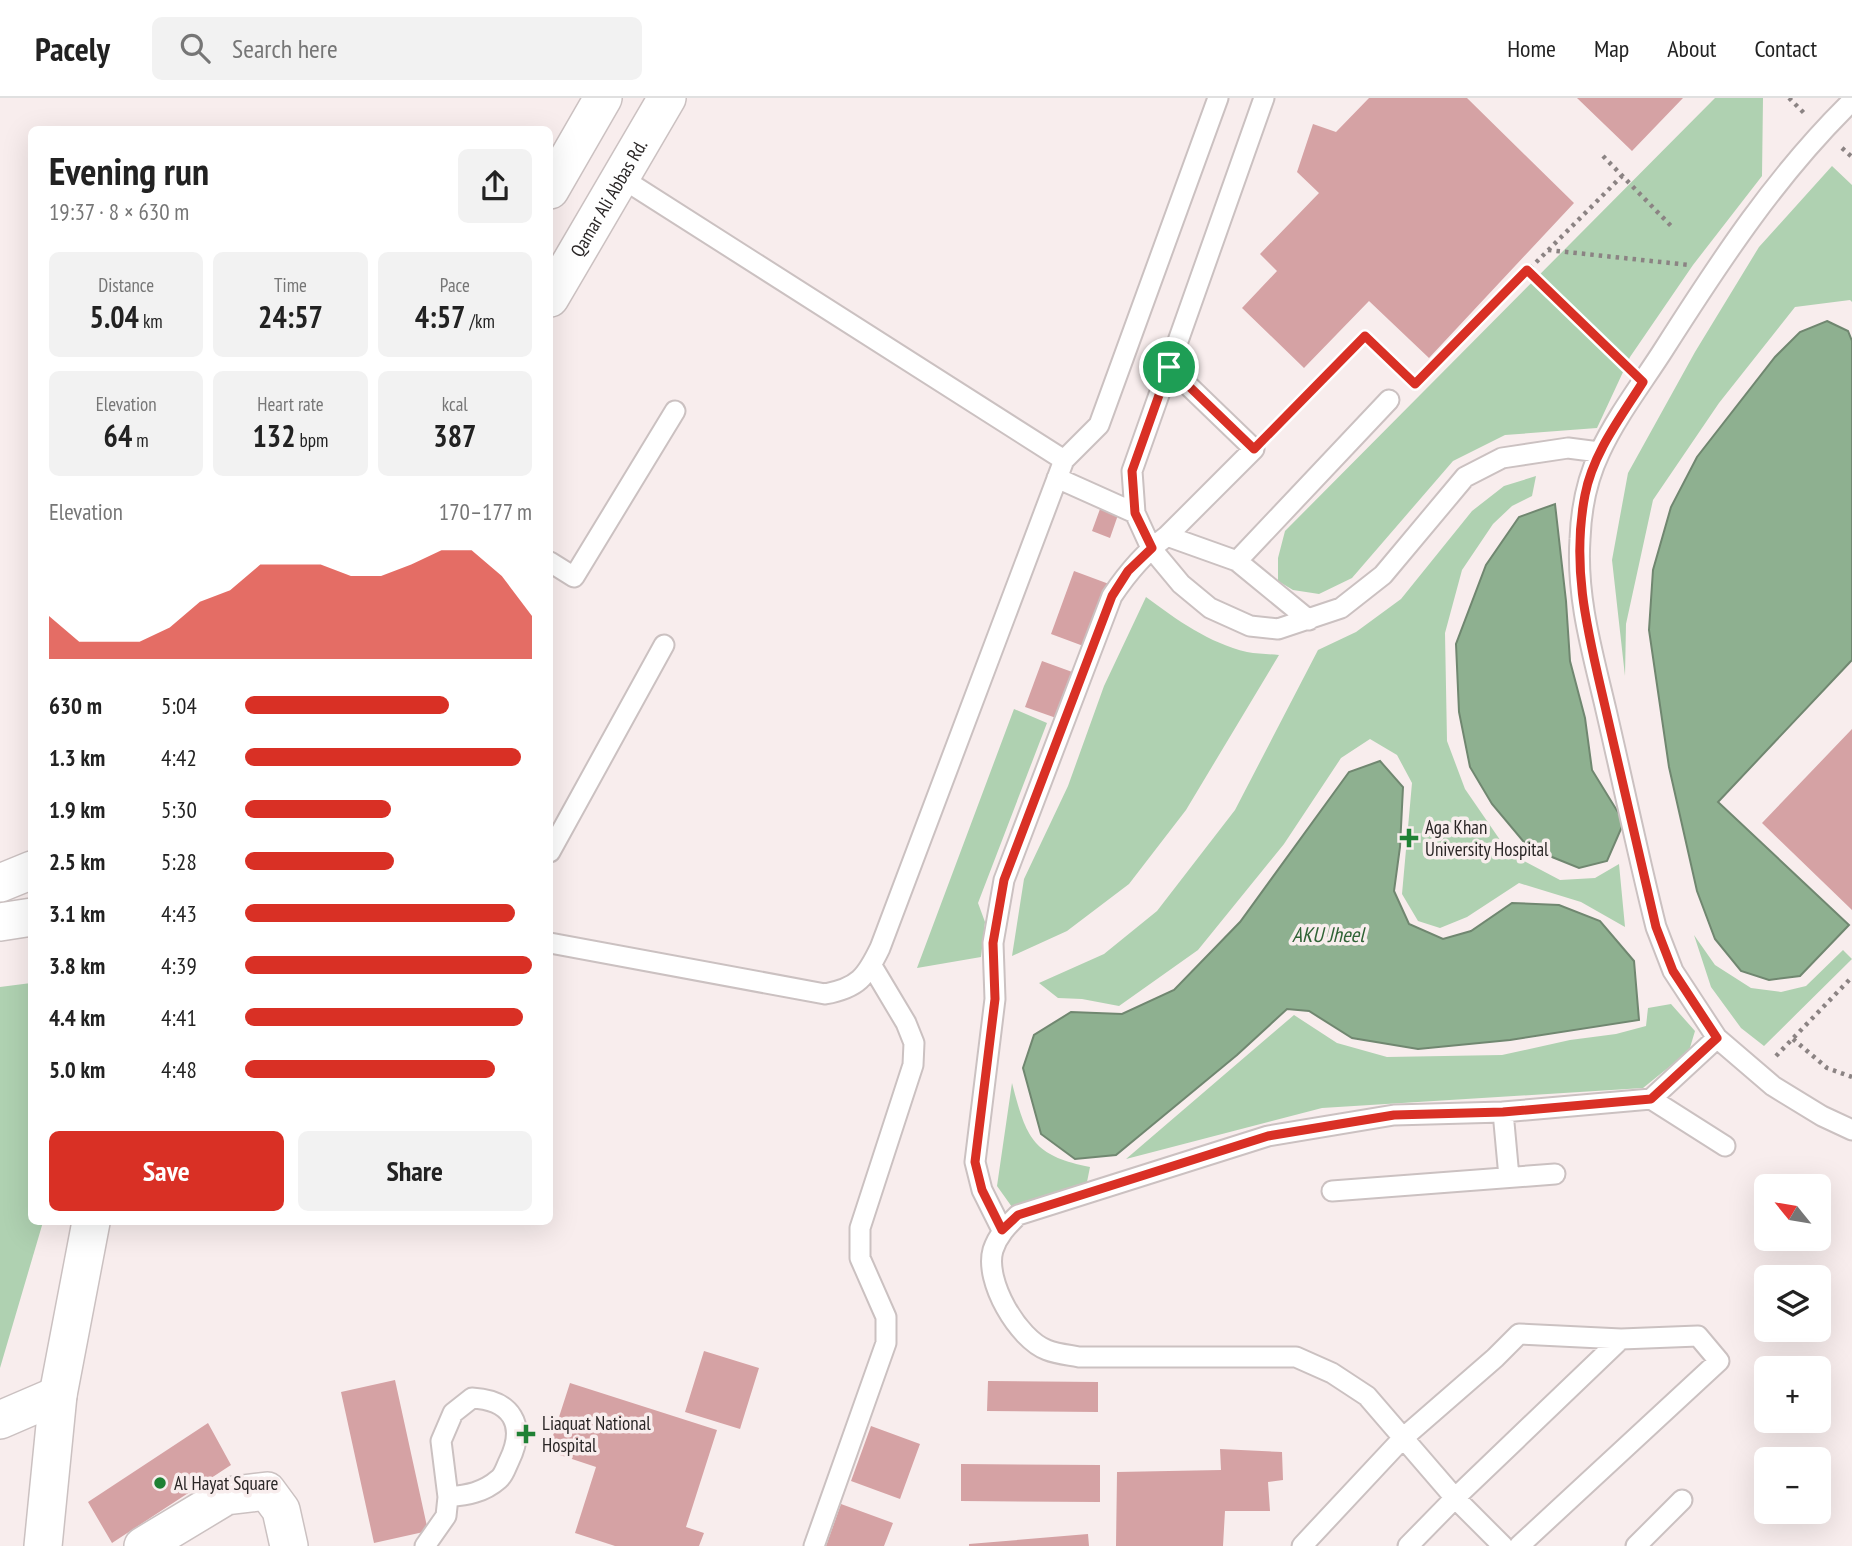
<!DOCTYPE html>
<html lang="en">
<head>
<meta charset="utf-8">
<style>
  body { margin:0; font-family:"PT Sans Narrow",sans-serif; background:#f2f2f2; color:#222; height:100vh; display:flex; flex-direction:column; font-size:26px; white-space:nowrap }
  * { box-sizing:border-box; margin:0 }
  p { font-size:23px; color:#767676 }
  .icon { flex:none; width:38px; height:38px; fill:none; stroke:currentColor; stroke-width:2; stroke-linecap:round; stroke-linejoin:round }
  .map { position:relative; flex:1; overflow:hidden }
  .side { position:absolute; left:28px; top:28px; width:525px; height:1099px; display:flex; flex-direction:column; background:#fff; border-radius:10px; box-shadow:0 7px 28px #0002 }
  .side>* { flex:none }
  .needle { width:46px; rotate:300deg }
  .buttons { position:absolute; left:1754px; top:1076px; display:grid; gap:14px }
  .buttons a { display:grid; place-items:center; width:77px; height:77px; border-radius:10px; background:#fff; box-shadow:0 7px 28px #0002; font-size:35px }
  .pin { position:absolute; display:grid; place-items:center; width:60px; height:60px; color:#fff; margin:-30px; border:4px solid #fff; border-radius:50%; box-shadow:0 2px 7px #0007 }
  .round { display:grid; place-items:center; flex:none; width:74px; height:74px; border-radius:10px; background:#f2f2f2 }
  .head { display:flex; align-items:center; justify-content:space-between; height:119px; padding:0 21px }
  h1 { font-size:38px; font-weight:800; line-height:52px }
  .stats { display:grid; grid-template-columns:repeat(3,1fr); gap:10px; height:119px; padding:7px 21px }
  .stats div { display:grid; align-content:center; border-radius:10px; background:#f2f2f2; text-align:center }
  .stats b { font-size:30px; font-weight:800 }
  .stats small { font-size:19px; font-weight:400 }
  .stats p { font-size:19px }
  .chart { height:196px; padding:14px 21px }
  .chart p { display:flex; justify-content:space-between }
  .chart svg { width:100%; height:126px; margin-top:7px; fill:#d93025; opacity:.7 }
  .action { display:flex; gap:14px; margin-top:auto; padding:14px 21px }
  .action a { flex:1; height:80px; border-radius:10px; background:#d93025; color:#fff; font-size:28px; font-weight:800; line-height:80px; text-align:center }
  .action a+a { background:#f2f2f2; color:#222 }
  ul { padding:0 21px; list-style:none; font-size:23px }
  li { display:grid; grid-template-columns:112px 84px 1fr; align-items:center; height:52px }
  li i { height:18px; border-radius:9px; background:#d93025 }
  header { display:flex; align-items:center; gap:42px; box-sizing:border-box; height:98px; padding:0 35px; background:#fff; border-bottom:2px solid #e0e0e0 }
  header strong { font-size:33px }
  nav { display:flex; gap:38px; margin-inline-start:auto; font-size:24px }
  .search { width:490px; height:63px; background:#f2f2f2; display:flex; align-items:center; gap:18px; box-sizing:border-box; padding:0 24px; border-radius:10px; color:#767676; font-size:26px }
  .map>svg:first-child { display:block }
</style>
</head>
<body>
<header>
<strong>Pacely</strong>
<div class="search"><svg class="icon" aria-label="search" viewBox="0 0 24 24"><circle cx="10" cy="10" r="6"/><path d="M15 15l6 6"/></svg>Search here</div>
<nav><a>Home</a><a>Map</a><a>About</a><a>Contact</a></nav>
</header>
<div class="map">
<svg width="1852" height="1448" viewBox="0 0 1852 1448">
  <rect width="100%" height="100%" fill="#f8eded"/>
  <!-- green -->
  <path fill="#afd1b1" d="M1715,0H1763L1762,78L1693,167L1630,259L1597,330L1505,337L1453,363L1352,480L1319,496L1293,492L1278,483V460L1285,433Z
    M1832,68L1852,87V204L1850,202L1795,209L1719,305L1653,402L1626,526L1625,578L1612,462L1628,375L1695,254L1759,149Z
    M1536,378L1532,398L1512,408L1493,426L1462,472L1445,535L1447,643L1465,691L1509,755L1560,782L1595,780L1619,766L1625,829L1581,804L1519,785L1467,819L1440,830L1418,823L1402,796L1412,685L1397,657L1370,641L1341,660L1284,746L1198,852L1119,908L1082,901L1058,900L1039,885L1104,856L1157,813L1235,712L1318,552L1356,534L1401,501L1472,413L1504,388Z
    M1146,499C1177,522 1209,545 1247,554C1257,556 1269,556 1279,557L1186,712L1129,786L1067,833L1012,858L1024,781L1068,688L1104,588Z
    M1014,611L1047,625L978,805L985,824L981,859L917,870Z
    M1694,837L1715,867L1751,890L1781,894L1806,888L1843,852L1852,861L1764,948L1741,930L1711,889Z
    M31,885L32,1124H43L0,1270V889Z
    M1671,906L1695,933L1689,953L1643,990L1322,1010L1126,1061L1294,917L1337,945L1387,959L1502,957L1570,942L1616,936L1646,928L1648,910Z
    M1012,985C1026,1039 1032,1058 1090,1069L1087,1084L1012,1109L997,1088Z"/>
  <!-- water -->
  <path fill="#8eb090" stroke="#708770" stroke-width="2" d="M1827,223L1848,233L1852,243V562L1718,704L1849,827L1800,878L1769,882L1741,873L1715,841L1697,793L1669,669L1649,532L1653,472L1671,409L1697,359L1775,259L1800,234Z
    M1555,406L1566,503L1570,563L1585,620L1592,672L1624,724L1607,763L1579,770L1552,759L1523,743L1492,706L1470,669L1459,614L1456,546L1486,467L1519,419Z
    M1380,663L1403,689L1400,749L1394,793L1409,826L1443,841L1471,833L1512,805L1559,807L1600,823L1634,863L1639,922L1510,942L1418,951L1352,940L1309,913L1287,911L1237,957L1116,1057L1075,1061L1041,1036L1023,970L1034,937L1071,914L1122,916L1174,892L1240,824L1349,674Z"/>
  <!-- building -->
  <path fill="#d5a2a4" d="M1369,0H1467L1574,105L1429,260L1369,203L1304,270L1242,210L1277,173L1260,156L1319,95L1297,74L1313,26L1336,34Z
    M1577,0H1683L1632,53Z
    M1100,411L1118,417L1110,440L1092,433Z
    M1074,473L1109,486L1086,549L1051,536Z
    M1042,563L1075,575L1059,621L1025,609Z
    M1852,631V812L1762,725Z
    M704,1253L759,1270L740,1331L685,1314Z
    M395,1282L428,1433L374,1445L341,1294Z
    M988,1283L1098,1284V1314L987,1313Z
    M570,1285L717,1332L686,1429L704,1435L699,1448H615L575,1435L596,1369L548,1353Z
    M208,1325L231,1367L112,1445L88,1404Z
    M871,1328L920,1346L900,1401L851,1383Z
    M1220,1351L1282,1354L1283,1382L1268,1384L1270,1413H1225L1223,1448H1116L1117,1374L1221,1372Z
    M961,1366L1100,1367V1404L961,1403Z
    M841,1406L893,1425L884,1448H826Z
    M1088,1436L1089,1448H969V1446Z"/>
  <g fill="none" stroke-linecap="round" stroke-linejoin="round">
    <defs>
      <path id="service" d="M1264,0L1132,373L1135,415L1151,450L1181,486L1210,510L1250,528L1278,531L1341,510L1383,477L1465,379L1502,360L1568,350L1599,354
        M1852,3C1777,76 1720,163 1664,251C1643,284 1616,319 1600,354C1587,381 1581,412 1580,441C1576,500 1593,556 1606,612C1623,685 1638,757 1656,829L1673,873L1717,940L1773,988L1822,1018L1852,1032
        M620,79L1064,362
        M1057,380L1135,415
        M1167,438L1237,463L1309,522
        M1237,463L1389,302
        M550,464L574,479L675,313
        M550,754L664,547
        M550,845L825,896C858,890 866,879 880,850L1064,362L1099,327L1218,0
        M1651,1001L1725,1048
        M1503,1014L1509,1079
        M1332,1093L1555,1076
        M1002,1132L982,1092L975,1064L995,901L993,845L1004,782L1112,498C1128,474 1144,455 1167,438L1254,351L1169,269
        M425,1448L446,1418L448,1399L441,1343L453,1315L472,1300C511,1302 527,1326 509,1363C506,1369 504,1377 499,1381C483,1395 467,1397 448,1399
        M814,1448L886,1245V1219L860,1160V1130L913,967L914,945L906,925L872,868
        M1302,1448L1403,1340L1495,1260L1519,1236L1621,1241L1698,1238L1719,1263L1519,1448
        M1408,1448L1455,1400L1621,1241
        M1503,1448L1455,1400L1367,1298L1332,1275L1296,1259H1079C1069,1257 1057,1256 1047,1252C1018,1241 984,1183 993,1152C998,1137 1007,1128 1018,1117L1268,1038L1394,1017L1503,1014L1651,1001L1717,940
        M1636,1448L1682,1402"/>
      <g id="minor">
        <path d="M550,92L603,0"/>
        <path id="s1" d="M550,200L667,0"/>
        <path d="M0,785L32,772"/>
        <path d="M0,824L32,819"/>
        <path d="M0,1322L58,1297"/>
        <path d="M43,1448L58,1297L91,1124"/>
        <path d="M143,1448L226,1398L267,1393L281,1412L289,1448"/>
      </g>
    </defs>
    <!-- service casing -->
    <use href="#service" stroke="#cbc1c1" stroke-width="23"/>
    <!-- minor casing -->
    <use href="#minor" stroke="#cbc1c1" stroke-width="40"/>
    <!-- path -->
    <path stroke="#8b8383" stroke-width="4.5" stroke-dasharray="3.5 5" stroke-linecap="butt" d="M1789,0L1805,16
      M1842,50L1852,59
      M1603,58L1674,131
      M1548,152L1689,167
      M1527,173L1624,266
      M1272,333L1365,238L1415,286L1622,78
      M1793,941L1827,970L1852,979
      M1776,958L1852,879"/>
    <!-- service -->
    <use href="#service" stroke="#fff" stroke-width="19"/>
    <!-- minor -->
    <use href="#minor" stroke="#fff" stroke-width="37"/>
  </g>
  <g fill="none" stroke-linecap="round" stroke-linejoin="round">
    <defs>
      <path id="route" d="M1527,172L1643,284C1621,319 1593,355 1585,397C1570,474 1590,542 1607,617C1623,687 1639,758 1656,829L1673,873L1717,940L1651,1001L1503,1014L1394,1017L1268,1038L1018,1117L1002,1132L982,1092L975,1064L995,901L993,845L1004,782L1112,498L1128,473L1152,450L1135,415L1132,373L1169,269L1254,351L1365,238L1415,286Z"/>
    </defs>
    <!-- route casing -->
    <use href="#route" stroke="#fff" stroke-width="14"/>
    <!-- route -->
    <use href="#route" stroke="#d93025" stroke-width="9"/>
  </g>
  <!-- markers -->
  <g fill="#1f8134" stroke="#f8eded" stroke-width="2.5">
    <path d="M1405.5 729.5h7v7h7v7h-7v7h-7v-7h-7v-7h7z"/>
    <path d="M522.5 1325.5h7v7h7v7h-7v7h-7v-7h-7v-7h7z"/>
    <circle cx="160" cy="1385" r="7"/>
  </g>
  <g text-anchor="middle" stroke-width="7" stroke-linejoin="round" paint-order="stroke">
    <!-- street labels -->
    <g font-size="19" fill="#2a2626" stroke="#f8eded">
      <text dy="7" stroke="none"><textPath href="#s1" startOffset="116">Qamar Ali Abbas Rd.</textPath></text>
    </g>
    <!-- poi labels -->
    <g font-size="19" fill="#2a2626" stroke="#f8eded" text-anchor="start">
      <text x="1425" y="736">Aga Khan<tspan x="1425" dy="22">University Hospital</tspan></text>
      <text x="542" y="1332">Liaquat National<tspan x="542" dy="22">Hospital</tspan></text>
      <text x="174" y="1392">Al Hayat Square</text>
    </g>
    <!-- water labels -->
    <g font-size="21" font-style="italic" fill="#306336" stroke="#f8eded">
      <text x="1328" y="844">AKU Jheel</text>
    </g>
  </g>
</svg>
<div class="buttons">
<a><svg class="needle" viewBox="-14 -14 28 28"><path d="M0-13l5 13h-10z" fill="#e53935"/><path d="M0 13l5-13h-10z" fill="#767676"/></svg></a>
<a><svg class="icon" aria-label="layers" viewBox="0 0 24 24"><path d="M12 4l9 5-9 5-9-5zM3 14l9 5 9-5"/></svg></a>
<a>+</a>
<a>−</a>
</div>
<div class="pin" style="left:1169px;top:269px;background:#1e9e55"><svg class="icon" aria-label="arrive" viewBox="0 0 24 24"><path d="M6 21V4h12l-3 4 3 4H6"/></svg></div>
<section class="side">
<div class="head"><div><h1>Evening run</h1><p>19:37 · 8 × 630 m</p></div><a class="round"><svg class="icon" aria-label="share" viewBox="0 0 24 24"><path d="M12 15V3M7 8l5-5 5 5M5 13v7h14v-7"/></svg></a></div>
<div class="stats">
<div><p>Distance</p><b>5.04<small> km</small></b></div>
<div><p>Time</p><b>24:57</b></div>
<div><p>Pace</p><b>4:57<small> /km</small></b></div>
</div>
<div class="stats">
<div><p>Elevation</p><b>64<small> m</small></b></div>
<div><p>Heart rate</p><b>132<small> bpm</small></b></div>
<div><p>kcal</p><b>387</b></div>
</div>
<div class="chart"><p><span>Elevation</span>170–177 m</p>
<svg viewBox="0 0 160 44" preserveAspectRatio="none"><path d="M0 44V29L10 38L20 38L30 38L40 33L50 24L60 20L70 11L80 11L90 11L100 15L110 15L120 11L130 6L140 6L150 15L160 29V44z"/></svg>
</div>
<ul>
<li><b>630 m</b>5:04<i style="width:71%"></i></li>
<li><b>1.3 km</b>4:42<i style="width:96%"></i></li>
<li><b>1.9 km</b>5:30<i style="width:51%"></i></li>
<li><b>2.5 km</b>5:28<i style="width:52%"></i></li>
<li><b>3.1 km</b>4:43<i style="width:94%"></i></li>
<li><b>3.8 km</b>4:39<i style="width:100%"></i></li>
<li><b>4.4 km</b>4:41<i style="width:97%"></i></li>
<li><b>5.0 km</b>4:48<i style="width:87%"></i></li>
</ul>
<div class="action"><a>Save</a><a>Share</a></div>
</section>
</div>
</body>
</html>
